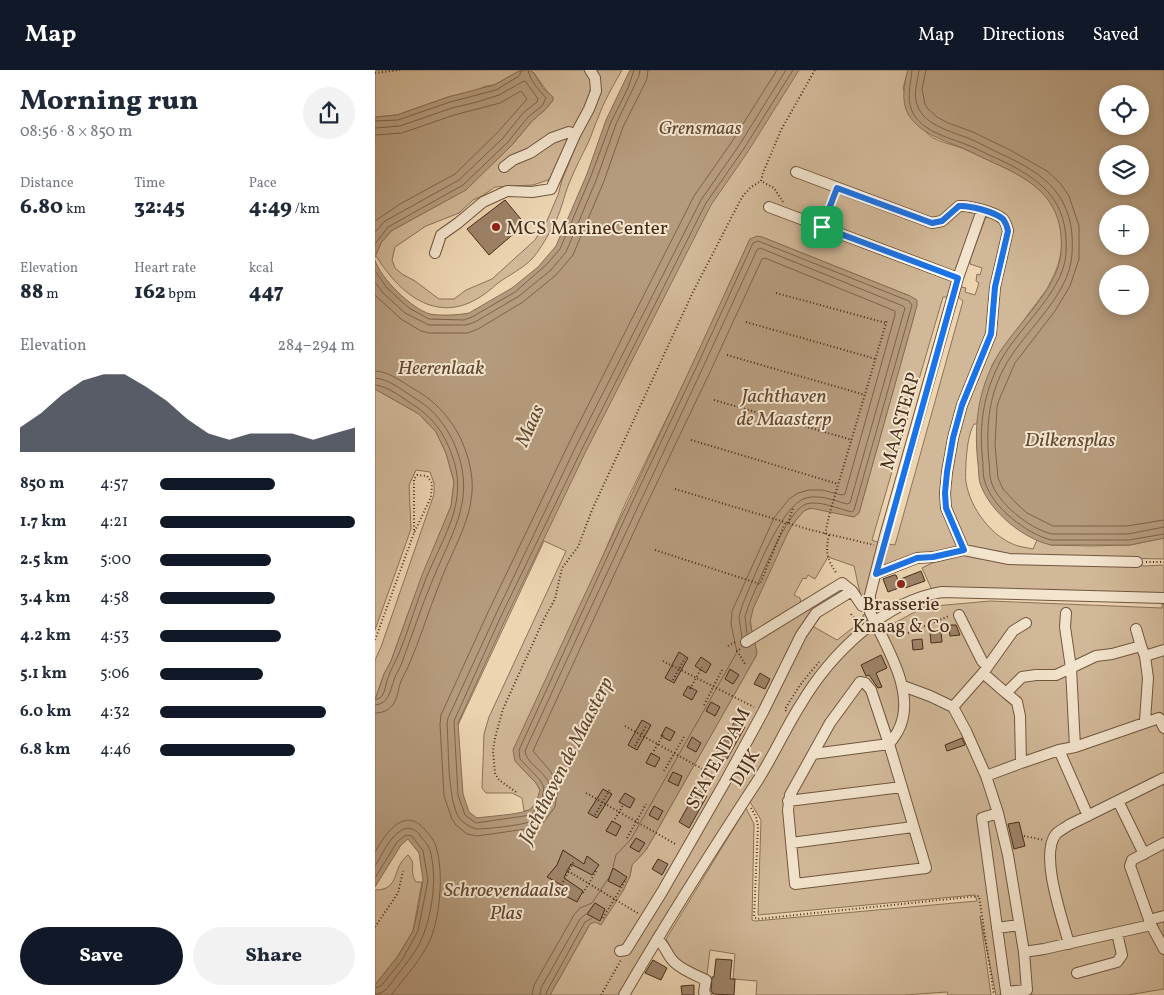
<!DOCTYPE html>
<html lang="en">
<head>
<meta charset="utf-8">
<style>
  body { margin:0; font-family:Vollkorn,serif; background:#f2f2f3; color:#1f2937; height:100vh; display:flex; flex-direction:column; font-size:19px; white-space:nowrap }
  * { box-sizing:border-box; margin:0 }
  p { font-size:16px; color:#747a83 }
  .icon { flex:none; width:28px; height:28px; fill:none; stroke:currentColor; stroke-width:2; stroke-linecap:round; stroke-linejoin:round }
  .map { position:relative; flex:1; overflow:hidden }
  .sheet { display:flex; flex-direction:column; background:#fff; width:375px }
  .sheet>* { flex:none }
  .buttons { position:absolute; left:724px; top:15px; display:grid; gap:10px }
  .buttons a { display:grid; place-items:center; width:50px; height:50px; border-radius:50%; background:#fff; box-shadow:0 2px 8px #0003; font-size:25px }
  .pin { position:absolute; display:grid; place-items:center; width:42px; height:42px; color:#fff; margin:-21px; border-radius:10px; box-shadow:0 2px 8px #0006 }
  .round { display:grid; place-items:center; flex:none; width:52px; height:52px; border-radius:26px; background:#f2f2f3 }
  .summary { display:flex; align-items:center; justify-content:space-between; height:85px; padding:0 20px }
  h1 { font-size:28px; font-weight:800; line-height:38px }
  .figures { display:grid; grid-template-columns:repeat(3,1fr); gap:8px; height:85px; padding:5px 20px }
  .figures div { display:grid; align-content:center }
  .figures b { font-size:21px; font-weight:800 }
  .figures small { font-size:14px; font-weight:400 }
  .figures p { font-size:14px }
  .chart { height:140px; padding:10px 20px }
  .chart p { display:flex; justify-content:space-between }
  .chart svg { width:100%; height:90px; margin-top:5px; fill:#111827; opacity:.7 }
  .button { display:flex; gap:10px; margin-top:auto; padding:10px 20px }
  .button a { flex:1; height:58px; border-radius:30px; background:#111827; color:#fff; font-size:20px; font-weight:800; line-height:58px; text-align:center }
  .button a+a { background:#f2f2f3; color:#1f2937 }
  ul { padding:0 20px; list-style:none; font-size:16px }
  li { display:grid; grid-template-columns:80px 60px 1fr; align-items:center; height:38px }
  li i { height:12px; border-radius:6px; background:#111827 }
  header { display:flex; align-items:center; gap:30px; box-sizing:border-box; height:70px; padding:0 25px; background:#111827; color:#fff }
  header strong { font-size:24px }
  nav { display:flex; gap:28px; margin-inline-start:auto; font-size:18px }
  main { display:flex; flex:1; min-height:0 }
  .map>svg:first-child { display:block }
</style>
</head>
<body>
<header>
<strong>Map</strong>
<nav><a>Map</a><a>Directions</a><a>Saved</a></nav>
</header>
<main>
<section class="sheet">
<div class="summary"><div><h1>Morning run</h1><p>08:56 · 8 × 850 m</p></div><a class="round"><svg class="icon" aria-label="share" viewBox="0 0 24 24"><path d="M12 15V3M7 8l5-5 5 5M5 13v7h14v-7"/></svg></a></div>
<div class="figures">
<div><p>Distance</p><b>6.80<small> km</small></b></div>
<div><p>Time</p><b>32:45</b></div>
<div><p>Pace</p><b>4:49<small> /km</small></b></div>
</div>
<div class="figures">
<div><p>Elevation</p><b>88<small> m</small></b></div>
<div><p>Heart rate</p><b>162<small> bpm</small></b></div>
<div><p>kcal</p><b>447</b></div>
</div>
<div class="chart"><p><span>Elevation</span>284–294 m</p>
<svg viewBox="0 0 160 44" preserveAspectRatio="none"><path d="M0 44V32L10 25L20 16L30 9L40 6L50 6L60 12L70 19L80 28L90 35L100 38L110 35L120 35L130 35L140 38L150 35L160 32V44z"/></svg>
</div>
<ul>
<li><b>850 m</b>4:57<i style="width:59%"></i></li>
<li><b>1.7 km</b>4:21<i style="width:100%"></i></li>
<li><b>2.5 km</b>5:00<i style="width:57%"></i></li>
<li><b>3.4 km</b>4:58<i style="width:59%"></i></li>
<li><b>4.2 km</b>4:53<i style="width:62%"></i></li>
<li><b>5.1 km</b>5:06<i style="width:53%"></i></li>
<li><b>6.0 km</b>4:32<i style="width:85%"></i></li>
<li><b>6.8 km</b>4:46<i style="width:69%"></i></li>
</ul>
<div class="button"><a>Save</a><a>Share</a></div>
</section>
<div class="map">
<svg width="789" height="925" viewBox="0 0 789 925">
  <rect width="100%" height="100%" fill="#edd5b2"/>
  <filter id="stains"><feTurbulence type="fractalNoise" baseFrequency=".004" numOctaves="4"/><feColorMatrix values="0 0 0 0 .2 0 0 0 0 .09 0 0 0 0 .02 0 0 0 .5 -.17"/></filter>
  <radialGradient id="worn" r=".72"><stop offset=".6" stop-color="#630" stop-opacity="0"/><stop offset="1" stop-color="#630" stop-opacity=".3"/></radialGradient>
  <!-- green -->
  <path fill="#d1b898" stroke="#8c7258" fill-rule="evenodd" d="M0,0H147L119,15L111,16L99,21L73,27L22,45L0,47Z
    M154,0H247C238,16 229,31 223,48C219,56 217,65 213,73C207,85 201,97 195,111C188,127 186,145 176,160C171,169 164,181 157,189C147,199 134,205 123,213C115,220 108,226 98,231C57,252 22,220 2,187H0L6,173L16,161L63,135L117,94L137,75L157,51L171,39L178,30L159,3ZM215,20H224L187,110L183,125L171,153L160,170L117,209L91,220L79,229H64L40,211L27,204L20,198L17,190L20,177L51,156L84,143L98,130L107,126L120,117L158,115L173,110L179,103L214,28Z
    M290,0H533L528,18C533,28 544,55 551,62C559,72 578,74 589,79C597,82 605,87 613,90C633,99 653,108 668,123C684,138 690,167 685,187C683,198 677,209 672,219L625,282L617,295L602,354H599C593,365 592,380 591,392C591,399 590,406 591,412C595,438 617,468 643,476C648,477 653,478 658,479L662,470L676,475L714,476L755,475L789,468V489L638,486L591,477L573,436L579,371L612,280L620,224L635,157L587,133L555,155L584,140L601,143L577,210L574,227H568L497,470L505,473L489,528H487C484,523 481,503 479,496L453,487L440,509L433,505L431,509L428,508L419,525L425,528L426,534L377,564L375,547L378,539C386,521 416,443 433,439C444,436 467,445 479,447L484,443L542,235L535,226L387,167L375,169L318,294L251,432L140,691L161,713L165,720L162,731L155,740L149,741L147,728L137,723H111L107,718L109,664L114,647L191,481L169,471L83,655Z
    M614,146L630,155L616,247L596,306L569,415L583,477L506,497L513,474L520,475L588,231L583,227L586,217L591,218L590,222L600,225L604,213L601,211L602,204L605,205L607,198L595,194V190L610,149Z
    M0,319L44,344L61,362L71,383L79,412L76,436L34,541L16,591L9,604L0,630V590L6,577L59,424V413L55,402L41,400L34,415L36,459L0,560Z
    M585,484L770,496L789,495V525L557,520L547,498L565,489Z
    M615,531L787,538V534H789V919L753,925H621L605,846L616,925H573L572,922L530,925H381L382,911L358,909L360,884L335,880L332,905L302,890L291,869L371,738L379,754L377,850L380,851L602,831L600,825L383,845L386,750L375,732L438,622L464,588L496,561L499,564L549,537Z
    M434,538L437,543L432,553L462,570L488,550V545L491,544L493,547L491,552L412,647L385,698L246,925H175L215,854L220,852L248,821L255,806L257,795L271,780L381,586L382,582L379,571Z
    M33,785C41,794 36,795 38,805C38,807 40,810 41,812H47L38,861L23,886L0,915V820C26,820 16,798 33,785Z"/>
  <!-- water -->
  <path fill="#b59b7d" stroke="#896e54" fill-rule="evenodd" d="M154,0L159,3L168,18L178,27V30L171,39L157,51L137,75L91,120L16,161L6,173L0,187V47L22,45L73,27L119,15L144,1Z
    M255,0H424L372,83L336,135L211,381L131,548L83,653L88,724L94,742L102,748C115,746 142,745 154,740C161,737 163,727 165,720L161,713L140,691L138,680C216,509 297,340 375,169L382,166L387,167L535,226L542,230V235L538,250L484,443L479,447L435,438L429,441L416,456L378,539L375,553L382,582L381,586L271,780L257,795L255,806L248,821L226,855L220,852L215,854L175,925H0V915L23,886L38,861L43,840L48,810L44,783L33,769L26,775L0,817V630L9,604L16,591L47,505L76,436L79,412L71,383L61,362L44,344L0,319V190C5,208 37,239 55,244C64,246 85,245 94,243L137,218L163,197L181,176L212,104L231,50Z
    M533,0H789V468L755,475H676C647,468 617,443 606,416C603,409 604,401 603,394C599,359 602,326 618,294C635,259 683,222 686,183C690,131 660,111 617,92C608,88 599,83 590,79C569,70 546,65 533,44C526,31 529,13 533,0ZM732,24H765V56H732ZM732,84H765V116H732ZM732,144H765V176H732ZM732,204H765V236H732Z"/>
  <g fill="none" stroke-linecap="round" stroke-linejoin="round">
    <!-- shore -->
    <path stroke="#7e634a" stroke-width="1" d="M537,0C536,14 531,27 537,41C546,61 572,67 590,74C601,78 611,84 621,88C666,109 694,129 691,183C689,224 638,261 622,298C607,330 604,359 608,394C608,400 608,407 610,412C617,437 652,464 676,470H754L789,464
      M544,0C543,13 537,23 543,37C550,55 577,62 593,68C603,72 613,78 624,83C671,104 701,127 697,184C695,227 646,263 628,300C613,329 611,359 614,392C615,398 614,405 616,411C622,433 655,459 677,464H753L789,457
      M551,0L547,19L550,34L553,39L562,47L573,53L598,62L635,80L672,101L685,113L694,126L704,156V189L695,216L680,241L640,293L624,330L622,337L620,375L623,408L628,419L641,433L652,443L678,456H752L789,450
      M0,51L23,50L75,32L121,20L144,6L147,0
      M0,58L25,56L77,38L102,32L124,25L149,11L151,12L163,29L162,32L148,43L128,68L84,110L10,151L0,162
      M0,65L27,63L79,45L125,33L146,21L152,29L123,62L80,104L25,134L0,151
      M0,174L13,157L88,115L133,72L153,47L167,36L171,28C164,20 155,11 153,0
      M0,201L12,218L34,238L54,249L89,250L97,247L140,222L171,195L185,179L216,106L236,52L253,18L259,0
      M0,212L8,223L30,243L54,255H91L100,252L144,226L176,200L191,182L222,108L241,54L264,6L265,0
      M0,225L26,249L46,261L54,263H93L103,259L148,232L181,205L198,185L229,111L248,57L272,9L273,0
      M0,301C15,301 31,315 44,322C75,341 94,375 97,410C98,420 96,432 94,441C87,467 73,490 64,515C53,542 45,570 33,597C31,602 28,606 26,611C23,619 23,628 17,636C12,641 7,643 0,643
      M0,308C15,309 31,323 44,331C59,340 70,355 78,371C103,426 79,458 58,509C46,537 37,566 26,595C24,600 20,605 19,610C15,621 14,634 0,635
      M0,315C13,316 29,329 40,336C54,345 65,358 72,373C97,425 73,457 52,506C42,530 35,556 25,581C22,589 17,597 14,605C11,611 11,620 7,626C4,629 3,629 0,629
      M372,564L370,547L373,537C382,516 411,441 431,434C444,430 464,439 477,442L479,440L537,235L534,231L383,171L378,173L322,296L256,435L144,680L145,689L165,710L169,717L166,733L156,745L101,753L90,745L83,725L79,651L126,546L207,379L331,133L368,80L418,0
      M367,568L364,547L367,536C377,512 406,434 431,428C444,424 460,431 472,434L475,433L530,238L528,236L385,178L382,180C306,347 226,513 150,681C151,692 165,699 171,708C176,715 176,721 174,730C172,737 168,745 162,749C153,755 112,759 101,759C95,757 88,753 84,748C72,727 74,679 72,654L73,648L121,544L201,376L326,130L363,77L411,0
      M0,782C10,764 30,734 51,761C55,766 60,771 61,777C69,801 65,845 56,868C47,889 30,907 16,925
      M0,796C8,784 14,767 27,760C33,756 40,759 44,764C47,769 53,774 55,780C62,806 58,838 49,863C44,878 32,893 22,905C16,913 11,924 0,924
      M238,797L241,785L256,769L362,582L356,554L357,541L399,448L414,429L423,423L434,420H447L467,425L470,424L520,245V241L390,188L387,189L335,302L268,442L158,681L176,702L183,717L180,737L168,753L158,758L102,766L92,764L81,755L77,749L69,726L65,654L66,645L114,540L194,373L319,126L356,73L402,0
      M0,808L22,772L31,765L37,766L48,781L53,810L43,861L27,890L6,916L0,918
      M157,925L159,915L199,845L205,838L217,833L233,809
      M165,925L166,918L205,849L211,844
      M171,925L172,921L210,852L217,848"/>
  </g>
  <!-- building -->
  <path fill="#9d8368" stroke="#472b17" d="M130,130L150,154L114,185L92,159Z
    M546,501L550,511L530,518L529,516L513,522L508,509L519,505H521L523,510Z
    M574,555H581L585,565L575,566Z
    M555,562H566L567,572L556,573Z
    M547,569L548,579L538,580L537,570Z
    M304,582L313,588L299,613L290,608Z
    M506,585L512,598L501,603L507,617L503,618L494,605L491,606L486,595Z
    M326,587L336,594L331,603L320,596Z
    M355,599L364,605L358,614L350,609Z
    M385,603L395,609L390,619L379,614Z
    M313,616L322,621L317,630L308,625Z
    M336,632L345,637L340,646L331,641Z
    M267,650L276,655L262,680L253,675Z
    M360,651L370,657L352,689L342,683Z
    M291,657L300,662L295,671L286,666Z
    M317,667L326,673L321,682L312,677Z
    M587,668L590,675L572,681L570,675Z
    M276,683L285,688L280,697L271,693Z
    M298,702L307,706L303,716L293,711Z
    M228,719L237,724L222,748L213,743Z
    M322,720L332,726L314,758L304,752Z
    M250,723L260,729L255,738L244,732Z
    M279,736L288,741L283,750L274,745Z
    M237,751L246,756L241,766L231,761Z
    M644,752L650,776L639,779L633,754Z
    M261,768L270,773L264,782L255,777Z
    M188,780L209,794L212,786L224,795L217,805L196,794L192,801L189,808L208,821L202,832L189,825L194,819L172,807L182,795Z
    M283,789L293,794L287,805L277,799Z
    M238,798L252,807L245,817L233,811Z
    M220,833L230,839L225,851L212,844Z
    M341,889L357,890L355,909H360L359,925L338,924L336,920L337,907H339Z
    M278,890L292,898L286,910L270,903Z
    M319,915V925H307L306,916Z"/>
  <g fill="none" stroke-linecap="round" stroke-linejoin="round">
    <defs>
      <path id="minor" d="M129,97L138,90L155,83L177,68L194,62L200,65
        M421,102L557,153L567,151L584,136C594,135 620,142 628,149C631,153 632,156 633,161L620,217L616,264L587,335L578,368L572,402L570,423L571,438L589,480L559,487L542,488L501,504
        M394,137L583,208
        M60,183L66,165L83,153L108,132L132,121L157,122L176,119L200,65L214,39L221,21L220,8L215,0
        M589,480L634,489L762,492
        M691,543L690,557L696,598L700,677
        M584,545L607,591L612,596
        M761,559L766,576
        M371,572L467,513L477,521
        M770,586L773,608L770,651
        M608,603L631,623
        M528,616L555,626L578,637L591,661L611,706L623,743L633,785L649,882L669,879L776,855L789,879
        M578,637L608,603L638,561L651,553
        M684,680L713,746
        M438,684L514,674L496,620L490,613L485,612L455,653L415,725L413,740L420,814L551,798L514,674C517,670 521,665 523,661C543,624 510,575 495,542V525L510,466L583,208L607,140
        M646,693L645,646L642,632L631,623L647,607L661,605H681L721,586L737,584L766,576L770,586L789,580
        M611,706L646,693L684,680L700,677L784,648L789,658
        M413,731L527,717
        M743,731L769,784
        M623,743L607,748L631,922L652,920L649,882
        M416,773L538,757
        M774,850L789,846
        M776,855L755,796L757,790L789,773
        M622,858L644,855
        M282,869C290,875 292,885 299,892C307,900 320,905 331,910L329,922L331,925
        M694,874C688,850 664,785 681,764C684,761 690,758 694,755L789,708
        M245,881L251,880L287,822L350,712L388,642L426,565L441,543L477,521L487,536H494
        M702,903L742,892L747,885L742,863
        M249,925C291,853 336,782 381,713C398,687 410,659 426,634C455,585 509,531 567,522L789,528"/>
    </defs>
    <!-- minor casing -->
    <use href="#minor" stroke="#70563e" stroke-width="12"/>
    <!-- path -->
    <path stroke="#472b17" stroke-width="2" stroke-dasharray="1 2.5" stroke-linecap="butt" d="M0,3L25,0
      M408,132L399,118L386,111L388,103L406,60L440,0
      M451,148L459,125
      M401,223L511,253
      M371,252L501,289
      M352,285L490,325
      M339,330L477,370
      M316,370L463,414
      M300,419L436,460L499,475
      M413,453L418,438
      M450,464L455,442L512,250
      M454,465C450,483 452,489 462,504
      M280,480L385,514L410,453
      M771,492H789
      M476,544L483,553
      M533,563L574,546
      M0,570L39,463L56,427L57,413L52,406L42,405L39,409V463
      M353,576L362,571
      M365,579L362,581L370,594
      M288,591L379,637
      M298,610L310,588
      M315,619L327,597
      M329,635L348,598
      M411,641L410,639L425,615L444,592
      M250,656L342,707
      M260,676L271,656
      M277,684L289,663
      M289,701L310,665
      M141,722L124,710L120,703L118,681L120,668L128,639L169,549L180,529L187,498L203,477L217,440L318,222L367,127L376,117L386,111
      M211,723L302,775
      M376,738L381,747L383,756L379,847L382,849L604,826L619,925
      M220,745L235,719
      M240,749L248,735
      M649,766L669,770
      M252,768L271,734
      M193,801L264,844
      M188,812L199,791
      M208,823L222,800
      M228,848L251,810
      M0,857L23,823L28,801
      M226,925L246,890"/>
    <!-- minor -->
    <use href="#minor" stroke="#f3e4cd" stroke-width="10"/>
  </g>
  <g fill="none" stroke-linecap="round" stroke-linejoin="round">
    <defs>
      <path id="route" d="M462,118L557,153L567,151L584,136C594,135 620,142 628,149C631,153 632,156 633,161L620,217L616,264L587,335L578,368L572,402L570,423L571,438L589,480L558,487L542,488L501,504L583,208L447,157Z"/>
    </defs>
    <!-- route casing -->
    <use href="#route" stroke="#fff" stroke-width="10"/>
    <!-- route -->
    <use href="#route" stroke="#1a73e8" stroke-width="6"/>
  </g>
  <!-- markers -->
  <g fill="#8f2418" stroke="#f3e4cd" stroke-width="2">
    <circle cx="121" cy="157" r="5"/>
    <circle cx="526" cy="514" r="5"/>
  </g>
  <g text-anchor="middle" stroke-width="4" stroke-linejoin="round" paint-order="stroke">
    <!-- park labels -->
    <g font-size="19" font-style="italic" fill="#634731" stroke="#f3e4cd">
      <text x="325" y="64">Grensmaas</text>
    </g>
    <!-- poi labels -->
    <g font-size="19" fill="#472b17" stroke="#f3e4cd" text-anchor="start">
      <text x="131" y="164">MCS MarineCenter</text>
      <text x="526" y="540" text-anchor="middle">Brasserie<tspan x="526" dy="22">Knaag &amp; Co</tspan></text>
    </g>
    <!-- street labels -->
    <g font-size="19" fill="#472b17" stroke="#f3e4cd">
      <text transform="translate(524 351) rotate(-74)" y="7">MAASTERP</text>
      <text transform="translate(342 688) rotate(-61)" y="7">STATENDAM</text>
      <text transform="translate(369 697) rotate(-59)" y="7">DIJK</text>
    </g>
    <!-- water labels -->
    <g font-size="20" font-style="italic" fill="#624730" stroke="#f3e4cd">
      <text x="66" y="304">Heerenlaak</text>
      <text x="409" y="332">Jachthaven<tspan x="409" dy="23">de Maasterp</tspan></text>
      <text transform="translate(154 355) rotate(-66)" y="7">Maas</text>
      <text x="695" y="376">Dilkensplas</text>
      <text transform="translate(190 690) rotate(-63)" y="7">Jachthaven de Maasterp</text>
      <text x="131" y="826">Schroevendaalse<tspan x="131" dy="23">Plas</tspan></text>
    </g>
  </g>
  <rect width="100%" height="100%" filter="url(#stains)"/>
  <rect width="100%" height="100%" fill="url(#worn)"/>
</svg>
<div class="buttons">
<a><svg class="icon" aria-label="locate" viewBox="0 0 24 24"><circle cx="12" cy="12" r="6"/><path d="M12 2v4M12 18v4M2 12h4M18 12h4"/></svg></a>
<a><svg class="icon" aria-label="layers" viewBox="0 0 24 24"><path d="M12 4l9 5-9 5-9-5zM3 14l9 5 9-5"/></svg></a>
<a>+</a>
<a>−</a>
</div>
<div class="pin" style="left:447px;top:157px;background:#1e9e55"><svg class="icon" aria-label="arrive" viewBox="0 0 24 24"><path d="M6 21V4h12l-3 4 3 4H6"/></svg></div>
</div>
</main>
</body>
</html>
